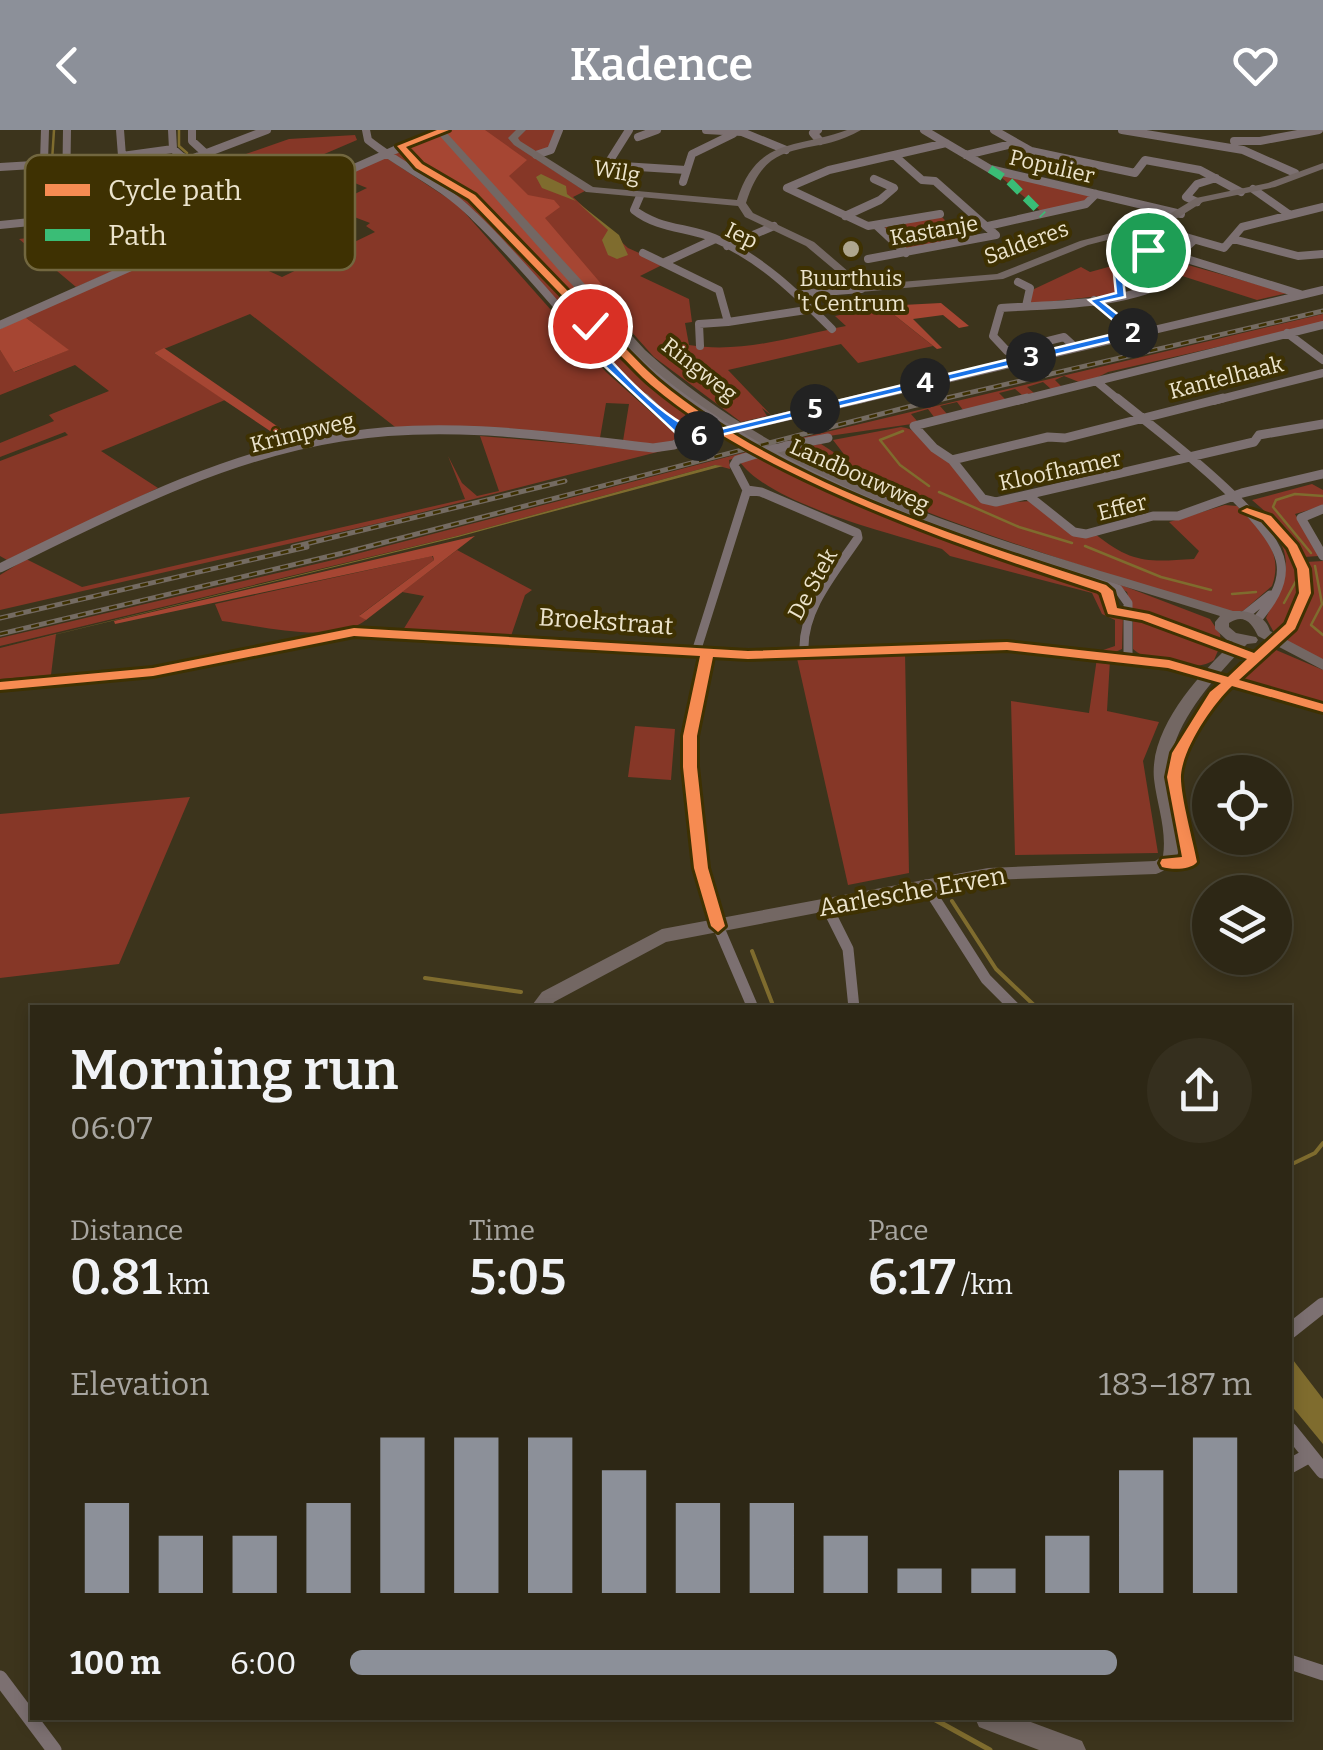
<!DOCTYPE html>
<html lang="en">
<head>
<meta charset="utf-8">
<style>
  body { margin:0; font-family:Bitter,serif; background:#352f1e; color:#f1f3f6; height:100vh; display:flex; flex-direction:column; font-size:38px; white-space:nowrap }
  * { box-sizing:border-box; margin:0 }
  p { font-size:32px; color:#a7a5a0 }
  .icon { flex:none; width:55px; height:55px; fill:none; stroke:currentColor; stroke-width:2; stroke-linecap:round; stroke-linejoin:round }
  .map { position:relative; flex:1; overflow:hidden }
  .sheet { position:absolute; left:30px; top:875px; width:1262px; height:715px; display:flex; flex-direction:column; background:#2d2715; border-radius:0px; box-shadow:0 5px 15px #0003,0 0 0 2px #484434 }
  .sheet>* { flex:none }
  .buttons { position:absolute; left:1192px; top:625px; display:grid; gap:20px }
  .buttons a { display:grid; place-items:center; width:100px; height:100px; border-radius:50%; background:#2d2715; box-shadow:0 5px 15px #0003,0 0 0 2px #484434; font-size:50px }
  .pin { position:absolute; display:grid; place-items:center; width:85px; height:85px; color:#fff; margin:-42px; border:5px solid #fff; border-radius:50%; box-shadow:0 2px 10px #0007 }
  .km { position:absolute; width:50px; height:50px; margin:-25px; border-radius:50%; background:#222; color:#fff; font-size:28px; line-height:50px; text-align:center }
  .round { display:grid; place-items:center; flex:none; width:105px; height:105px; border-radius:52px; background:#352f1e }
  .overview { display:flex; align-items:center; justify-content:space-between; height:170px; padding:0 40px }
  h1 { font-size:55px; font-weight:600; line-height:75px }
  .figures { display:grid; grid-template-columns:repeat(3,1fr); gap:15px; height:170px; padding:10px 40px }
  .figures div { display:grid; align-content:center }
  .figures b { font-size:50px; font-weight:600 }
  .figures small { font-size:28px; font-weight:400 }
  .figures p { font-size:28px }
  .chart { height:280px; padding:20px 40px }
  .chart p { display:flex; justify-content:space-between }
  .chart svg { width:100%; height:180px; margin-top:10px; stroke:#8c9099; stroke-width:6 }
  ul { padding:0 40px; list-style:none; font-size:32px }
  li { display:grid; grid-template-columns:160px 120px 1fr; align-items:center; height:75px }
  li i { height:25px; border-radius:12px; background:#8c9099 }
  header { display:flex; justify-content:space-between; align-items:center; height:130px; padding:0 40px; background:#8c9099; color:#fff; font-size:45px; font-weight:600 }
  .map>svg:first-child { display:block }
</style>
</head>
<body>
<header><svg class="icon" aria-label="back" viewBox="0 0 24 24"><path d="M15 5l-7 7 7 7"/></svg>Kadence<svg class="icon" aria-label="heart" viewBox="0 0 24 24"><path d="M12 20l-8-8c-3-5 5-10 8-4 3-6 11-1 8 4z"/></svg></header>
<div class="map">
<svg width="1323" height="1620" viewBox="0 0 1323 1620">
  <rect width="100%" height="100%" fill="#3c341c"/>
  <!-- green -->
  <path fill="#863727" d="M451,0H556L550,18L530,25L585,61L573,67L628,118L664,134L640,146L689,169L692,192L685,193L689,215C742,224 795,206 846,196L835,186L883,176L933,216L858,233L841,214L728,240L771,285L762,278L767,286L741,292L654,227Z
    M355,5L357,10L294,37L318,48L287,62L223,32L198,31L209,26L223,32L289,9Z
    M398,20L415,36L469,68L584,186L587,194L580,195L464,72L391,23Z
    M385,27L458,75L606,242L680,308L658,316L623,311L629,274L606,273L600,308L399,300L250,184L154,223L225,270L101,321L158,358L7,430L0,426V331L68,305L65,302L0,327V313L54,291L49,285L109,261L75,235L0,265V220L15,242L68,220L25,187L261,82L301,98L238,127L282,147L375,102L366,96L370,93L328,77L367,58L340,47Z
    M995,42L1092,66L1087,71L1043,83Z
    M940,85L965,111L907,120L883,98Z
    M92,88L151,125L76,157L19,109L62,104L79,97L75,90Z
    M1170,130L1288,163L1257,170L1151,136L1142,138Z
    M1112,136L1122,141L1115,149L1117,164L1029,174L1032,160L1081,137L1090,142Z
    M1323,184V193L1108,242L1090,251L1079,252L1064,246L1055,250L1062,257L1051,259L1043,252L1027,257L1034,263L1022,265L1015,259L999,263L1006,270L963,280L957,272L940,276L947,284L934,287L928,279L911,284L917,291L923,290L912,294L780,313Z
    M596,198L640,244L714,298L687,301L643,263L586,203Z
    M901,297C929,300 967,352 985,374L1031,371L1074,406L1095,404C1133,434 1148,432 1194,429L1199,421L1169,392L1225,375L1237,376C1259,399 1285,420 1272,456L1243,481L1230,482C1079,435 927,391 785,320L821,314L838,325L843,323L833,310Z
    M724,305L384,392L0,480V445L26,429L82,457L465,369L448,326L462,353L477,366L499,361L480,306L657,321Z
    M750,321L754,323L729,330L730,339L715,335L457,406L0,516V508L333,430Z
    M761,327L918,399L1104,460L1106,480L1123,485L1122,519L1113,523L1097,522L1115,516V490L1102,484L1092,463L950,426L942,419C892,404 770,374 740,332Z
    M1312,354L1323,360V376L1295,384L1319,426L1304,427L1283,397L1252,370Z
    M1256,384C1310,408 1312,467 1277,508L1266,488C1287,442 1301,425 1256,384Z
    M457,420L532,460L525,465L511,506L403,500L424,466L402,462Z
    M432,426L434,430L360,485L366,490C334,515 261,496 222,491L215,474Z
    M1323,431V532L1285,512C1307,486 1315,466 1306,432Z
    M1108,450L1210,489L1220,504L1221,513L1133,483L1127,462Z
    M1133,486L1220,516L1214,530C1196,543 1149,534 1133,519Z
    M56,504L51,545L0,549V518Z
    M1276,520L1323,540V575L1240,549Z
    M905,522L909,743L848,755L796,524Z
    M1097,528L1110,530L1107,581L1159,592L1143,631L1158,723L1015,725L1011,571L1089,583Z
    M635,596L675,599L671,650L628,647Z
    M190,667L119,834L0,848V684Z"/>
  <!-- forest -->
  <path fill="#a64633" d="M448,0H485L527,30L509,46L528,65L554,70L560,77L545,88L615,170L582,176L476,66L423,35L407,16Z
    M941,173L969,196L959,198L943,185L913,189L942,218L937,219L883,176Z
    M25,187L69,220L14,242L0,220V199Z
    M164,218L300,312L291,315L154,223Z
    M475,406L366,490L359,486L434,430L433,426L115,494L114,491Z"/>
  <!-- water -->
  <path fill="#7f6c2e" d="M541,44L566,56L567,64L619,105L628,125L617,129L608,125L602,110L608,100L576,71L542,58L536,47Z
    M715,335L723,336L458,407L0,518L457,406Z
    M1290,1226L1323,1269V1314L1290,1274Z"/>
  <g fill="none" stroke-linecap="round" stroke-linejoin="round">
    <!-- stream-far2 -->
    <path stroke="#7f6c2e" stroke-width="2.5" d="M179,0V16L187,23
      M199,30L230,45
      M52,31L54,0
      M241,50L269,63
      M51,61L52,38
      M52,66L69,83
      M86,90L100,99
      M110,105L141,123
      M903,301L880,310L900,335L929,356
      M939,362L1019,397L1072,413
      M1085,416L1161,447L1211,460
      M1311,423L1273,377L1276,370L1295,364L1323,366
      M1315,436L1322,474L1311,495L1323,505
      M1232,464L1256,462
      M1284,473L1296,451"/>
    <!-- stream-far1 -->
    <path stroke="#7f6c2e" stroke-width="4" d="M952,771L996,839L1037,878
      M752,821L774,878
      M425,848L521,862
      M1290,1035L1315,1023L1323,1013"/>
    <!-- stream -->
    <path stroke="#7f6c2e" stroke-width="5" d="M932,1588L990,1620"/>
    <!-- street-far3 -->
    <path stroke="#7c7071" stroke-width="8" d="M45,0L43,63L56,89
      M67,0L66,67L91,86L160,125
      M120,0L122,26L173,19
      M172,0L173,19L181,26L279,72
      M192,0V11L204,22
      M366,0L368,10C403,38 440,52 474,86C535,144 584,214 647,271
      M629,0L607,35L686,40
      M706,0L742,2L786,20
      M818,0L813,3L820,11
      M924,0L990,39L1181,84
      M994,0L1031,21L1135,43L1145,30L1200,40L1241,62
      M1122,0L1243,20L1295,43
      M638,7L657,0
      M1234,11H1260L1319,0
      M536,25L551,20L559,0
      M966,25L1016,13
      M0,37L66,33
      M683,52L692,24L733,4
      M1253,59L1290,85L1323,77
      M640,66L634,80C658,99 687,97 714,108C761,128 797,164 832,199
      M1197,72L1186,67L1197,54L1216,48
      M940,84L868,96L787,58L829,40L946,13
      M845,86L880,70L894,58L874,49
      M0,95L91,86L170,37L267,0
      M877,96L906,123
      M988,96L1086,74L1096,64
      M1151,97L1224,118L1242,97L1290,85
      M1233,109L1298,126L1323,124
      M1193,111L1177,126L1300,164
      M727,116L774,96
      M643,123L719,160L728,192L813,179
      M868,129L996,105L935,51L922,50L896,27
      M665,132L713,110
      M1018,152L1030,158L1026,176
      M798,164L861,159
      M1122,165L1117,146L1148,131L1137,123L1153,120L1177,126
      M1094,170L1134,203
      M0,195L440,0
      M578,199L598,195L607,199L690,271
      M1287,203L1323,230
      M700,216L699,194L728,192
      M1075,217L1064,207L1007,221L993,206L1001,178C1059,174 1124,176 1177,147
      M1097,252L1120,271
      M853,271L1323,160
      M1016,271L1323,195
      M1213,271L1323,243"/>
    <!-- street-far2 -->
    <path stroke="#7c7071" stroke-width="9" d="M645,268C672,293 681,309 720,302
      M687,268C771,327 861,372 958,406C1011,425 1066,436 1118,459L1128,473V528
      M1027,268L914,296L934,318L952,330L983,369L996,372L1254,312L1259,305L1323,294
      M1117,268C1155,299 1275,387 1281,434C1284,455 1270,474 1257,490
      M750,295L864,268
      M786,316L828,308
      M952,330L1048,307L1065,308L1223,268
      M747,360L761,362L857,403L858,408C836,441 802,479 804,521
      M1030,367L1074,402L1086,404L1153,386H1178L1242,363L1323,344
      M1323,379L1301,388L1323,426
      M0,438C109,385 220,326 341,307C444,290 550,306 653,318L674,315L691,305
      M1245,485L1270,465
      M696,522L747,360L734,335L737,330L756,324
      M0,556L153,542L354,502L748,525L1007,516L1169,534L1323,578"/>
    <!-- street-far1 -->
    <path stroke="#7c7071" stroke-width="11" d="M926,755L986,849L1015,878
      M826,775L848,819L854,878
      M718,796L753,878"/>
    <!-- street -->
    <path stroke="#7c7071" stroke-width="15" d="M1290,1201L1323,1175
      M1290,1300L1323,1341
      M1290,1336L1310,1325
      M1290,1532L1323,1543
      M0,1548L54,1620"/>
    <!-- secondary -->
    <path fill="#736763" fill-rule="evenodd" d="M438,0H444L645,220C806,367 1031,418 1233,481C1248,480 1266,485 1270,501L1323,529V540L1258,506C1252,494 1245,483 1229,493V497L1236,503L1256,507L1258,510L1256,513L1247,514C1219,543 1187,577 1174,616C1160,656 1207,727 1156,744L988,750L666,812L554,872L550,878H530L542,862L662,799L988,738L1155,731L1163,726C1167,700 1157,675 1154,649C1149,598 1199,545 1233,512L1227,510L1215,499V492L1220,486C1027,425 827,376 665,249C627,220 596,181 564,146C522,98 480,51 438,4Z
      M516,0H526L518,8L520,11L593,57L737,70C757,7 795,19 847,0H861C810,30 768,1 746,73L753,83L814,112L864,155L997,144L1080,111L1158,91L1196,68L1268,53L1323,33V39L1275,57L1203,72L1166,95L1088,115L1003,149L861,162L806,116L745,87L738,76L586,62L514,15L508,8Z
      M975,1588H1020L1082,1611L1086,1620H1039L979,1597Z"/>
    <defs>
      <path id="rail" d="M293,417L565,351
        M0,488L307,417
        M0,504L343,423L912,276L1323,181"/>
    </defs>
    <!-- rail casing -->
    <use href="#rail" stroke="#746b62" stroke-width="5"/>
    <!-- rail -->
    <use href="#rail" stroke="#3e3102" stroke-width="2.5" stroke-dasharray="8" stroke-linecap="butt"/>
    <!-- street-bridge -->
    <path stroke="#7c7071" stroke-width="9" d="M720,302L750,295
      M756,324L786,316"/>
    <!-- quiet -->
    <path stroke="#3abd76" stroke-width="8" stroke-dasharray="15 8" stroke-linecap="butt" d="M990,39L1009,51L1043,85"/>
    <defs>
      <path id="cycleway" d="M437,0H449L406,17L422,34L475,65L589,183C592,187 593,193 596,197C603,205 618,211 626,219C637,230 647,241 659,251C779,351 959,408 1106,455L1113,461L1117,478L1149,484L1254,523L1286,494L1299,463L1297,439L1288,418L1263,390L1241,381L1247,378L1271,386L1297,415L1309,439L1311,463L1295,499L1239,550L1323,574V582L1232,556C1212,575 1183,618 1181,645C1180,665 1193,710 1197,732C1191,740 1172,740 1162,737L1160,733L1162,729L1182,727L1167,647L1172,623L1210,562L1221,553L1168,538L1007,520L748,529L713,527L697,606V637L708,738L725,796L718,802L711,796L694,738L683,637V606L700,526L354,506L153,546L0,560V552L153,538L354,498L748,521L1007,512L1169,530L1228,547L1247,529L1142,490L1108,484L1101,463L1098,461C991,426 886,390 786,340C738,316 691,289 651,255C639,245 629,233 618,223C602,207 592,208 582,186L469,69L416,38L397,16Z"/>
    </defs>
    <!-- cycleway casing -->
    <use href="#cycleway" stroke="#3e3102" stroke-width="6"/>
    <!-- cycleway -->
    <use href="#cycleway" fill="#f68b52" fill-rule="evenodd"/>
  </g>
  <!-- route -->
  <path fill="#1a73e8" stroke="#fff" stroke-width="2.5" d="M1151,117V122L1145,124L1152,133L1123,147L1125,167L1102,172L1138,200V205L704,309L676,303L598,230L573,199L594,194V199L585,201C612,233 664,293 704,303L1126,201L1089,170L1116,163L1114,144L1141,130L1133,121Z"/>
  <!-- markers -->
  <circle fill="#aea68f" stroke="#3e3102" stroke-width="4" cx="851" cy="119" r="10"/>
  <g text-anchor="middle" stroke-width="8" stroke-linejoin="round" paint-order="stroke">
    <!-- far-street labels -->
    <g font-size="22" fill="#ece4cd" stroke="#3e3102">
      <text transform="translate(1052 36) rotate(13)" y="8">Populier</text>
      <text transform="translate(617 41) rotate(10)" y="8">Wilg</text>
      <text transform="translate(934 100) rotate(-10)" y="8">Kastanje</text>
      <text transform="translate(742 105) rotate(26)" y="8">Iep</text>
      <text transform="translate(1026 112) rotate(-20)" y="8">Salderes</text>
      <text transform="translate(700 239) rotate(38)" y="8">Ringweg</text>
      <text transform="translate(1226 247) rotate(-14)" y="8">Kantelhaak</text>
      <text transform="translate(302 302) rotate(-14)" y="8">Krimpweg</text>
      <text transform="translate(1060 340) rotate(-12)" y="8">Kloofhamer</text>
      <text transform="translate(860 345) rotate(24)" y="8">Landbouwweg</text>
      <text transform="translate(1122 377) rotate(-14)" y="8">Effer</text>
      <text transform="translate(812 454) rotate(-61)" y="8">De Stek</text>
    </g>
    <!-- far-poi labels -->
    <g font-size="22" fill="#ece4cd" stroke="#3e3102">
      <text x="851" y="156">Buurthuis<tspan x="851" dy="25">'t Centrum</tspan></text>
    </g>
    <!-- street labels -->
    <g font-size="25" fill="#ece4cd" stroke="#3e3102">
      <text transform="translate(606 491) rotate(4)" y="9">Broekstraat</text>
      <text transform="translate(912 761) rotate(-10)" y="9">Aarlesche Erven</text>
    </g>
  </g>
  <!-- legend -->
  <rect x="25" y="25" width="330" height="115" rx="15" fill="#3e3102" stroke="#72673f" stroke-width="2.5"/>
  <rect x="45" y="54" width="45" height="12" fill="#f68b52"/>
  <rect x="45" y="99" width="45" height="12" fill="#3abd76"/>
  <g font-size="28" fill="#ece4cd">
    <text x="108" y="70">Cycle path</text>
    <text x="108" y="115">Path</text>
  </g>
</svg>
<div class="buttons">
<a><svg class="icon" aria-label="locate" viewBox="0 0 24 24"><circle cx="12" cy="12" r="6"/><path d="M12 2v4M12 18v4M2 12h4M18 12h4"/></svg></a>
<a><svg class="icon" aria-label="layers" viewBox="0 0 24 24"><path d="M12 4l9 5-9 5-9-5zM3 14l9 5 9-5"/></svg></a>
</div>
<div class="pin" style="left:1148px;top:120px;background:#1e9e55"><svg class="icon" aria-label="arrive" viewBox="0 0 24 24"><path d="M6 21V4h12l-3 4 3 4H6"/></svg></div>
<div class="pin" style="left:590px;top:196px;background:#d93025"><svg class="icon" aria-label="check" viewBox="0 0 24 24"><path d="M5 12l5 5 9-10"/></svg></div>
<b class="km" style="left:1133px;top:203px">2</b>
<b class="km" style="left:1031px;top:227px">3</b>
<b class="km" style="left:925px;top:253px">4</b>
<b class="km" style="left:815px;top:279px">5</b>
<b class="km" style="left:699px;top:306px">6</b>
<section class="sheet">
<div class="overview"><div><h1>Morning run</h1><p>06:07</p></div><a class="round"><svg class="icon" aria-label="share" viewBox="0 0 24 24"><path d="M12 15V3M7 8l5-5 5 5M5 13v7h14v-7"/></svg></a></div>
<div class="figures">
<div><p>Distance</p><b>0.81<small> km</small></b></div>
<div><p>Time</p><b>5:05</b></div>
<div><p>Pace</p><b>6:17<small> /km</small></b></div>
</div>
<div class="chart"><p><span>Elevation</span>183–187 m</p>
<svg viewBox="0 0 160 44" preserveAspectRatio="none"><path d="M5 44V22M15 44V30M25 44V30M35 44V22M45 44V6M55 44V6M65 44V6M75 44V14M85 44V22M95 44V22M105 44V30M115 44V38M125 44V38M135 44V30M145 44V14M155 44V6"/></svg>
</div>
<ul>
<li><b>100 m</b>6:00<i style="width:85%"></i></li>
</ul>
</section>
</div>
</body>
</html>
